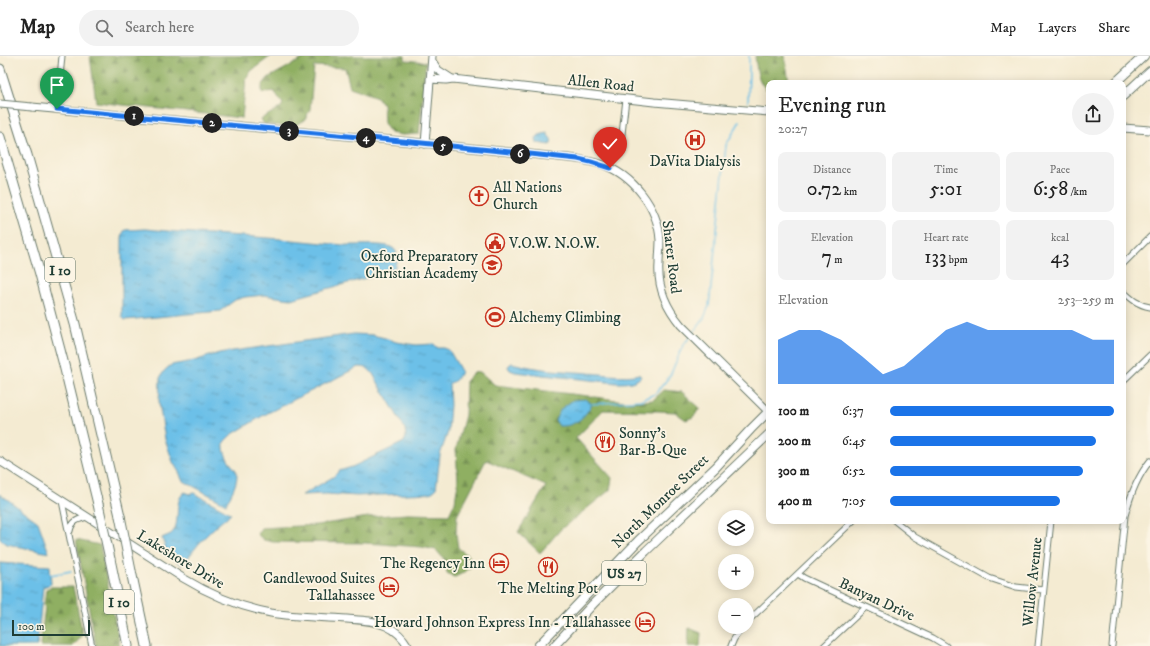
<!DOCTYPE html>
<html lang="en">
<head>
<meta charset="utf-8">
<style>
  body { margin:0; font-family:"IM FELL DW Pica",serif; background:#f2f2f2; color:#222; height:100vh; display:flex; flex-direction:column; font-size:15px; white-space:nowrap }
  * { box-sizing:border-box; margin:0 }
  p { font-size:13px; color:#767676 }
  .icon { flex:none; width:22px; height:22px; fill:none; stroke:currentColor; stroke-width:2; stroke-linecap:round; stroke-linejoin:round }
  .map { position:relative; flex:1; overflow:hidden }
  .side { position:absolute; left:766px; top:24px; width:360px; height:444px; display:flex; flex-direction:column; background:#fff; border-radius:8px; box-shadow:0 2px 10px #0003 }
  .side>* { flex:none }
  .controls { position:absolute; left:718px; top:454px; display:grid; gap:8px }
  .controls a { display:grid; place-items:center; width:36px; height:36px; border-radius:50%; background:#fff; box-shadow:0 2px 10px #0003; font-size:20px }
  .scale { position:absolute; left:12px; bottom:10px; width:78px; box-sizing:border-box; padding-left:4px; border:2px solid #1f3d34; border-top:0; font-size:11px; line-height:14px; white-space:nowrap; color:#1f3d34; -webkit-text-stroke:3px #fcf5e5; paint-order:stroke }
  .pin { position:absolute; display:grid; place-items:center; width:34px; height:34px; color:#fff; margin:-41px -17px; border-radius:50% 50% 50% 0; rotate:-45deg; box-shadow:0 0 4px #0007 }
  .pin .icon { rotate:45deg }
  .km { position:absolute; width:20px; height:20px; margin:-10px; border-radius:50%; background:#222; color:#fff; font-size:11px; line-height:20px; text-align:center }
  .round { display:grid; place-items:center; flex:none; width:42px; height:42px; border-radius:21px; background:#f2f2f2 }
  .overview { display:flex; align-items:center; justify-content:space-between; height:68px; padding:0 12px }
  h1 { font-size:22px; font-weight:600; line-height:30px }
  .stats { display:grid; grid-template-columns:repeat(3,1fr); gap:6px; height:68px; padding:4px 12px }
  .stats div { display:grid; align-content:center; border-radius:8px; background:#f2f2f2; text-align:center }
  .stats b { font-size:20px; font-weight:600 }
  .stats small { font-size:11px; font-weight:400 }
  .stats p { font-size:11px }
  .chart { height:112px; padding:8px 12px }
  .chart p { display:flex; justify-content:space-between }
  .chart svg { width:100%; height:72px; margin-top:4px; fill:#1a73e8; opacity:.7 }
  ul { padding:0 12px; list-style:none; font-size:13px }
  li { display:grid; grid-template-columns:64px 48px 1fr; align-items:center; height:30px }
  li i { height:10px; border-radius:5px; background:#1a73e8 }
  header { display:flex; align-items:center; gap:24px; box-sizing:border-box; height:56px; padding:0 20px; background:#fff; border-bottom:1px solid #e0e0e0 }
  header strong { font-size:19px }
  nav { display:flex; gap:22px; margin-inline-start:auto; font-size:14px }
  .search { width:280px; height:36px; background:#f2f2f2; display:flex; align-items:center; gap:10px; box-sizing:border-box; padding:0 14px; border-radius:22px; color:#767676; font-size:15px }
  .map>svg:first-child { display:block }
</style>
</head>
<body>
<header>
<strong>Map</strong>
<div class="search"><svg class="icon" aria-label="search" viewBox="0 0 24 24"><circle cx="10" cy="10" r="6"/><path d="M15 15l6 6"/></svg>Search here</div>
<nav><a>Map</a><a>Layers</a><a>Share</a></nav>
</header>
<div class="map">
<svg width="1150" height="590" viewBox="0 0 1150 590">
  <defs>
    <pattern id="forest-firs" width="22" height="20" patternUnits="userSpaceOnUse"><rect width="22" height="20" fill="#8faf62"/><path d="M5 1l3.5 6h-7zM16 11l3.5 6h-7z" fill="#749052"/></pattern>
    <pattern id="water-ripples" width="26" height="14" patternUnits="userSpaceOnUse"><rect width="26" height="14" fill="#6cc0e8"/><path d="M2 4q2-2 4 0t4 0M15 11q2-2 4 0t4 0" fill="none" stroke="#589dbd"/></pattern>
  </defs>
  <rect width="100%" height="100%" fill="#fcf5e5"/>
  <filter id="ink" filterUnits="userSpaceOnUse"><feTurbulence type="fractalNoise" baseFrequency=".025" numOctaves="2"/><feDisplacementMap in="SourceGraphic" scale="8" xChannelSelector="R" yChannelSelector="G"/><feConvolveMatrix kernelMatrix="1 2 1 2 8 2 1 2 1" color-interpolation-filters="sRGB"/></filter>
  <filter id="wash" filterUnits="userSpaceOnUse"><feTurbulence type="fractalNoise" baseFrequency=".012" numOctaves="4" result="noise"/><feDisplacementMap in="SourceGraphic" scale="16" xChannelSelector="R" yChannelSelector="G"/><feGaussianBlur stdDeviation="0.9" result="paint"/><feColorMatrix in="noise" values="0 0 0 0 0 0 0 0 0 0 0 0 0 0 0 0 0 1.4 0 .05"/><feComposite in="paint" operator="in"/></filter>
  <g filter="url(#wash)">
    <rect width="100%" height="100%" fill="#f4ebd2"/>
    <!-- forest -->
    <path fill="url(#forest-firs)" stroke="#57764b" d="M90,0H271L251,15L246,24L242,62L96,46Z
      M308,0H405V4L426,6L419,78L402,79L390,77L384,67L383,48L377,41L350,31L345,12L314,10L310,53L305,64L292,71L264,68L261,63L280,52L283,48L274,35L262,37V30L268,22Z
      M755,0H785L789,27H769V36C757,26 757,15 755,0Z
      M474,316H480L495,329L588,340L631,346L653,344L664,334L682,336L701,353L693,361L686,364L675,356L659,355L603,354L576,382L612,422L610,434L561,473L540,497L518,476L546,430L486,404L457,460L456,478L458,492L469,500L474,508L465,516L455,521L447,517L444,503L436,494L422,491L366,487L273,486L264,484L257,478L261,472L317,469L375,460L408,458L449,459L455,446L458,426L456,393L465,359L466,324Z
      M76,484L100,489L120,590H96Z
      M51,531H73L83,579L73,590H40L45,551L44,549L46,533Z
      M689,572L701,577L700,590H688Z"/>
    <!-- water -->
    <path fill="url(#water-ripples)" stroke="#467e8e" d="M547,77C549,82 554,83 550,89L537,87L536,82L539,79Z
      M145,173C182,177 218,178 255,181C284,183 313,186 343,189C355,190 386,186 394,193C399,197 396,208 394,213L387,216L291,243L264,239L245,241L235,244L220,255L125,264L122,261V183L123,177L125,174Z
      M354,278L372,279L385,282L396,286L416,289L434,288L438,292H444L449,294L461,315C459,322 455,325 449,328L450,349L448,376L440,399L436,433L431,437L357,440L327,438L302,439L333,421L339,415L352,411L404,386L406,381L405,373L373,318C368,312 367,311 358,311L264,359L231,379L224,386C223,394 226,401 230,407C232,410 235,412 236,415C240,424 230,440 226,448L182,424L180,418L173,406L165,383L159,347L160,322L164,315L171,309L194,305L219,297Z
      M512,307C537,314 564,315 589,317C605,318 623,322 639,318L641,321C634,327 626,327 617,327L515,316L510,314L508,311L509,309Z
      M586,343L592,348C585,361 575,371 559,370L555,364L561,353L573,344Z
      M185,436L190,438L192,436L223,453L231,458C211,473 197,488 183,509L168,500L162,482C165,480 171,479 173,476C181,465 173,444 185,436Z
      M0,438L38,466L49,497L7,488L0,483Z
      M0,507L50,510L51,528L43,531L37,590H0Z"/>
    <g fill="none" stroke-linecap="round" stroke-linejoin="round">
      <!-- stream -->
      <path stroke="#6cc0e8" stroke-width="1.5" d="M748,46L749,15V0
        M692,278L704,262L709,250L726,89L740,65
        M592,348L640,344L655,338L670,320L683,289L690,281
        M50,519L71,515"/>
    </g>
  </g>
  <g filter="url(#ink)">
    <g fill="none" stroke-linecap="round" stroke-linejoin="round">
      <defs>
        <path id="street" d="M57,53L62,0
          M610,112L617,94L622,78L626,43
          M1123,208L1150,181
          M1123,235C1131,243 1138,249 1150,251
          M1123,325L1150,299
          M62,445L92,590
          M895,465L915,481L989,522L1016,531L1043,534
          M70,475C72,465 78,463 88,461
          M798,518L804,522L933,582L946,590
          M747,566L853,465
          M731,590L734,583L743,571
          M824,590L866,551
          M1038,590L1051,465
          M1112,590L1125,460C1130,440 1137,421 1150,405"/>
        <path id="secondary" d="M432,5L438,14L452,23
          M430,23L446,24L453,23L654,46L769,56
          M32,51L412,86L578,103C586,105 594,106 601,108C633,119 658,151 660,184C660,192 659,200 659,208C657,232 666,251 681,269L769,356
          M1123,72L1150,74
          M425,88L432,0
          M0,405L183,522C211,539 239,551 271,557C296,561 322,561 347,563C360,564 374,564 386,570C395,574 403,581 408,590"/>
        <path id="primary" d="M1115,27L1144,0
          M1123,40L1150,15
          M538,590L638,485L716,411L751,373L769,355
          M554,590L593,548L646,495L769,378"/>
        <path id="highway" d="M0,13L27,99L75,268L120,460
          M0,81L40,218L64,309L98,448
          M110,503L128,590
          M131,515L147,590"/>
      </defs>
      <!-- street casing -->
      <use href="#street" stroke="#6a7a6b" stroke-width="7"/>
      <!-- secondary casing -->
      <use href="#secondary" stroke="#6a7a6b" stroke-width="9"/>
      <!-- primary casing -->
      <use href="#primary" stroke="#6a7a6b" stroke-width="10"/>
      <!-- highway casing -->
      <use href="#highway" stroke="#6a7a6b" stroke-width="11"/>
      <!-- street -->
      <use href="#street" stroke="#fff" stroke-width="5"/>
      <!-- secondary -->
      <use href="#secondary" stroke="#fff" stroke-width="7"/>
      <!-- primary -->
      <use href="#primary" stroke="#fff" stroke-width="8"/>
      <!-- highway -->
      <use href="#highway" stroke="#fff" stroke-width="9"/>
      <defs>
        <path id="secondary-bridge" d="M0,48L32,51"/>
        <path id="highway-bridge" d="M98,448L110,503
          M120,460L131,515"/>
      </defs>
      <!-- secondary-bridge casing -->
      <use href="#secondary-bridge" stroke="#6a7a6b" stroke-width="9" stroke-linecap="butt"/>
      <!-- highway-bridge casing -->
      <use href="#highway-bridge" stroke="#6a7a6b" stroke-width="11" stroke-linecap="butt"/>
      <!-- secondary-bridge -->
      <use href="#secondary-bridge" stroke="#fff" stroke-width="7"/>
      <!-- highway-bridge -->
      <use href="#highway-bridge" stroke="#fff" stroke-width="9"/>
    </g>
  </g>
  <g fill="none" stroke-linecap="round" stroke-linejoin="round" filter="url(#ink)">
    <defs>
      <path id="route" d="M57,53L412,86L578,103L591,106L610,112"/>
    </defs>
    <!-- route casing -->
    <use href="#route" stroke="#fff" stroke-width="8"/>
    <!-- route -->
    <use href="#route" stroke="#1a73e8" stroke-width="5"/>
  </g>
  <!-- icons -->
  <defs>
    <symbol id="hospital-ring" viewBox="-11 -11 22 22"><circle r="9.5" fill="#fcf5e5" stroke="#c8321e" stroke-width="1.5"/><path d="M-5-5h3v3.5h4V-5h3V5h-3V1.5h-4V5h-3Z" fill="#c8321e"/></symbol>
    <symbol id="church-ring" viewBox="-11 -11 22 22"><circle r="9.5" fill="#fcf5e5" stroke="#c8321e" stroke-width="1.5"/><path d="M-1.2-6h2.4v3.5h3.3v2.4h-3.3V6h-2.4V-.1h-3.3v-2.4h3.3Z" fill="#c8321e"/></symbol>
    <symbol id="civic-ring" viewBox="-11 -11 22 22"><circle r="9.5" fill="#fcf5e5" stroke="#c8321e" stroke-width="1.5"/><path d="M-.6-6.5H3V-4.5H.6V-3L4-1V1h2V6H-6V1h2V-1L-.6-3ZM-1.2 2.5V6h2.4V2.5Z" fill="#c8321e"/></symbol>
    <symbol id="school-ring" viewBox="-11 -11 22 22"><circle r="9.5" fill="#fcf5e5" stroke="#c8321e" stroke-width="1.5"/><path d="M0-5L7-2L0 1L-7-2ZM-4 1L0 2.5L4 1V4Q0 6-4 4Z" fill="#c8321e"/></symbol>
    <symbol id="stadium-ring" viewBox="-11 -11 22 22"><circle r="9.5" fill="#fcf5e5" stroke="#c8321e" stroke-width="1.5"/><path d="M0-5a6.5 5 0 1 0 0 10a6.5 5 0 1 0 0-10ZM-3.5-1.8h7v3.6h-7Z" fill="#c8321e"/></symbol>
    <symbol id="restaurant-ring" viewBox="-11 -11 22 22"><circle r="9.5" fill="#fcf5e5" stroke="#c8321e" stroke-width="1.5"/><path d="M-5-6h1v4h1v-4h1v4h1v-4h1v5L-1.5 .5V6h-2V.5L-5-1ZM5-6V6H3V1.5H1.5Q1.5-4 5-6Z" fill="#c8321e"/></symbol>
    <symbol id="hotel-ring" viewBox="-11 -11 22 22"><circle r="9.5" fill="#fcf5e5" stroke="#c8321e" stroke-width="1.5"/><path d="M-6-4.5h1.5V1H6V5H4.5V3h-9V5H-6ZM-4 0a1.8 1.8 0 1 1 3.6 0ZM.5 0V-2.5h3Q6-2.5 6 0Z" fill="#c8321e"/></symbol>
  </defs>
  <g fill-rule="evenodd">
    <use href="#hospital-ring" x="684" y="73" width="22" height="22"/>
    <use href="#church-ring" x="468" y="129" width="22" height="22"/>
    <use href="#civic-ring" x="484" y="176" width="22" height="22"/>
    <use href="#school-ring" x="481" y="198" width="22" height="22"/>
    <use href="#stadium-ring" x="484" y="250" width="22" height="22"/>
    <use href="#restaurant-ring" x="594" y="375" width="22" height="22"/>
    <use href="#hotel-ring" x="488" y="496" width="22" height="22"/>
    <use href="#restaurant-ring" x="537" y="500" width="22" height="22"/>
    <use href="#hotel-ring" x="378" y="520" width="22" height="22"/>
    <use href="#hotel-ring" x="634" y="555" width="22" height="22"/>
  </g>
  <g text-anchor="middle" stroke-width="3.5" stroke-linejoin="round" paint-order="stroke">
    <!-- shield labels -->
    <g fill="#fcf5e5" stroke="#617469" stroke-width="1">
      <rect x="45" y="202" width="30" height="24" rx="3"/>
      <rect x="602" y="505" width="44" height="24" rx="3"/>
      <rect x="104" y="534" width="30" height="24" rx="3"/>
    </g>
    <g font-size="14" font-weight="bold" fill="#1f3d34">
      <text x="60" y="219">I 10</text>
      <text x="624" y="522">US 27</text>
      <text x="119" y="551">I 10</text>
    </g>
    <!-- street labels -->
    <g font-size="15" fill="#1f3d34" stroke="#fcf5e5">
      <text transform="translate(601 27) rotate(6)" y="5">Allen Road</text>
      <text transform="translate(672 201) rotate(83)" y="5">Sharer Road</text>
      <text transform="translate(660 445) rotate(-44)" y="5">North Monroe Street</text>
      <text transform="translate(181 503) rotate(31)" y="5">Lakeshore Drive</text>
      <text transform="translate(1032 526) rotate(-84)" y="5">Willow Avenue</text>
      <text transform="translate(877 543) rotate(25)" y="5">Banyan Drive</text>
    </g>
    <!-- poi labels -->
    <g font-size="15" fill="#1f3d34" stroke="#fcf5e5" text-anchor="start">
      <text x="695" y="110" text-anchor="middle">DaVita Dialysis</text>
      <text x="493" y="136">All Nations<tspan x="493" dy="17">Church</tspan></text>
      <text x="509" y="192">V.O.W. N.O.W.</text>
      <text x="478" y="205" text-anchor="end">Oxford Preparatory<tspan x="478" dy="17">Christian Academy</tspan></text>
      <text x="509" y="266">Alchemy Climbing</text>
      <text x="619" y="382">Sonny's<tspan x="619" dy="17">Bar-B-Que</tspan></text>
      <text x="485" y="512" text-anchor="end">The Regency Inn</text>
      <text x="375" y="527" text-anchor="end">Candlewood Suites<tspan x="375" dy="17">Tallahassee</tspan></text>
      <text x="548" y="537" text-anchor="middle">The Melting Pot</text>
      <text x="631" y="571" text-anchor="end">Howard Johnson Express Inn - Tallahassee</text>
    </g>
  </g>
</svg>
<div class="controls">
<a><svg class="icon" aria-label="layers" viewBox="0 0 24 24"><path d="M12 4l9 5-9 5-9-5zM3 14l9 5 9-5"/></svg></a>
<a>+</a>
<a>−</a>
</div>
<div class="scale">100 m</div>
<div class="pin" style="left:57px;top:53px;background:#1e9e55"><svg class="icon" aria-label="arrive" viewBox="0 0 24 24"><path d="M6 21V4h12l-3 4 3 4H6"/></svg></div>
<div class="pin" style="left:610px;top:112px;background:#d93025"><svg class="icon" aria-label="check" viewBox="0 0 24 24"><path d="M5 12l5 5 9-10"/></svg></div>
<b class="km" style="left:134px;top:60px">1</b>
<b class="km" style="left:212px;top:67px">2</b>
<b class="km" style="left:289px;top:75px">3</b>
<b class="km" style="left:366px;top:82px">4</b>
<b class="km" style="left:443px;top:90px">5</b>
<b class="km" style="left:520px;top:98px">6</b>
<section class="side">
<div class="overview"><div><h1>Evening run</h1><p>20:27</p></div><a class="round"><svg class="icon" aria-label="share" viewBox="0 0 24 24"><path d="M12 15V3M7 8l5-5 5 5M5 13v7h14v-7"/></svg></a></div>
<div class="stats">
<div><p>Distance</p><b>0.72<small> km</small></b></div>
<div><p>Time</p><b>5:01</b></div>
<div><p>Pace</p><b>6:58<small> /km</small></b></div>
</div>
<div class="stats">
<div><p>Elevation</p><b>7<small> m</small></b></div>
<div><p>Heart rate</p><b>133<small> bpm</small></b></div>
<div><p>kcal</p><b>43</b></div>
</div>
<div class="chart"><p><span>Elevation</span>253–259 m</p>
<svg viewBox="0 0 160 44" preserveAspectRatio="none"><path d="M0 44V17L10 11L20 11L30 17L40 27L50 38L60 33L70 22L80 11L90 6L100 11L110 11L120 11L130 11L140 11L150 17L160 17V44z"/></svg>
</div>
<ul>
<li><b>100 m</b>6:37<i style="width:100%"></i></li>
<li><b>200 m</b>6:45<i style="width:92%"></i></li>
<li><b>300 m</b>6:52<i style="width:86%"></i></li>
<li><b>400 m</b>7:05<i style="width:76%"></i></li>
</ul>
</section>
</div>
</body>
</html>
